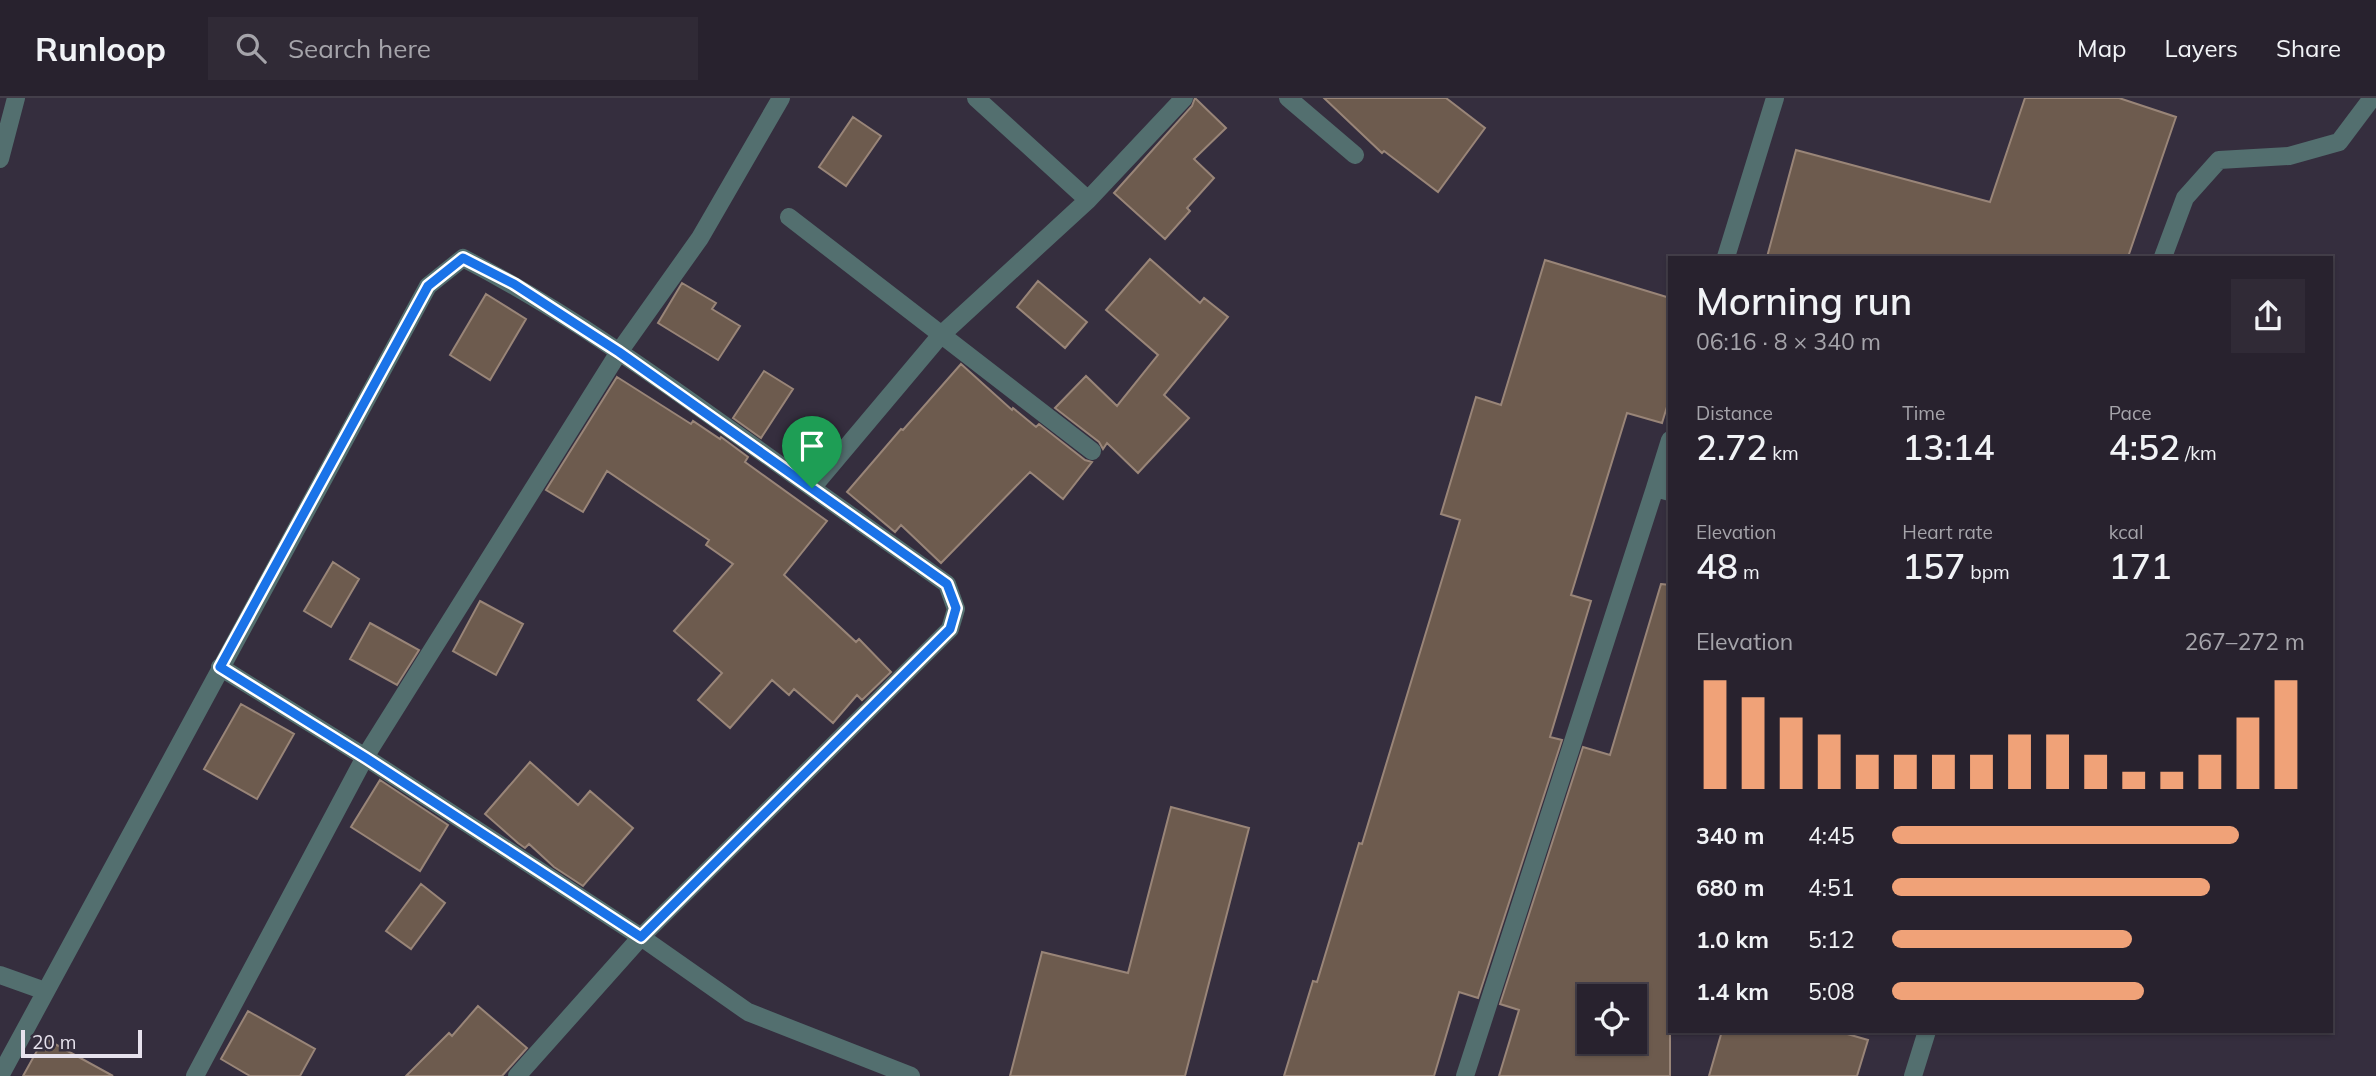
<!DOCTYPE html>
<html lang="en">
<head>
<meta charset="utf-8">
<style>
  body { margin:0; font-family:Mulish,sans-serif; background:#302a36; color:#f1f3f6; height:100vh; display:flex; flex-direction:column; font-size:26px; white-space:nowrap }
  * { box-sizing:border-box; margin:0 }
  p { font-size:23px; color:#a5a4aa }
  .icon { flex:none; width:38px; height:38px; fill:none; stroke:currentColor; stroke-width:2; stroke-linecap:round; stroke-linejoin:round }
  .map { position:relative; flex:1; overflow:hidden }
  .side { position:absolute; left:1668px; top:158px; width:665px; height:777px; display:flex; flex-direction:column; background:#28222e; border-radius:0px; box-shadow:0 2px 5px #0004,0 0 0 2px #443f4a }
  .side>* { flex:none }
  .buttons { position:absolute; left:1577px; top:886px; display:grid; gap:14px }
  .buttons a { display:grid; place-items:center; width:70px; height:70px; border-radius:0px; background:#28222e; box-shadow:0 2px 5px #0004,0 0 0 2px #443f4a; font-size:35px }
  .scale { position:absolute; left:21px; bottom:18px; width:121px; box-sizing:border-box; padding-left:7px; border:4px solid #e7e2ed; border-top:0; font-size:19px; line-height:24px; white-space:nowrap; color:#e7e2ed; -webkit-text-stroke:5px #352e3e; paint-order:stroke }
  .pin { position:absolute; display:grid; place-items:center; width:60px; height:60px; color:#fff; margin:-72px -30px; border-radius:50% 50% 50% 0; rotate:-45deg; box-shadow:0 0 7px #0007 }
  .pin .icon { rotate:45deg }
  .round { display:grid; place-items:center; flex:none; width:74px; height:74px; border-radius:0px; background:#302a36 }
  .summary { display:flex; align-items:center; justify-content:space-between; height:119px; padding:0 28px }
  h1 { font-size:38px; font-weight:600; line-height:52px }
  .metrics { display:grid; grid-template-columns:repeat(3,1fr); gap:10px; height:119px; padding:7px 28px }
  .metrics div { display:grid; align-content:center }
  .metrics b { font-size:35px; font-weight:600 }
  .metrics small { font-size:19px; font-weight:400 }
  .metrics p { font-size:19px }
  .chart { height:196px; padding:14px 28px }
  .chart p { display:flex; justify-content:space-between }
  .chart svg { width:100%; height:126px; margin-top:7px; stroke:#f0a278; stroke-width:6 }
  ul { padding:0 28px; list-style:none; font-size:23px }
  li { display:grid; grid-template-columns:112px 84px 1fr; align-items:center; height:52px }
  li i { height:18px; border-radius:9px; background:#f0a278 }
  header { display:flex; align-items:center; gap:42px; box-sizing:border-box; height:98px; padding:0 35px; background:#28222e; border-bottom:2px solid #443f4a }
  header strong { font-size:33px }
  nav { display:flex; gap:38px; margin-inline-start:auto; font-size:24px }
  .search { width:490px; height:63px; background:#302a36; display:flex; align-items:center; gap:18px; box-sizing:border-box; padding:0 24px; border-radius:0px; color:#a5a4aa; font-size:26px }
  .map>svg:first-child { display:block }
</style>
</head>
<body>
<header>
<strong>Runloop</strong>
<div class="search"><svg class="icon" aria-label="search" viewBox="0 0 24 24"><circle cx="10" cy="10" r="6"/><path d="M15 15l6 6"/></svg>Search here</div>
<nav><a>Map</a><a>Layers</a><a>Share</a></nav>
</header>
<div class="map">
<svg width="2376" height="978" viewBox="0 0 2376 978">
  <rect width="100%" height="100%" fill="#352e3e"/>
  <!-- building -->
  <path fill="#6d5b4e" stroke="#998578" stroke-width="2" fill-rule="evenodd" d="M1195,0L1226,30L1194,61L1214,80L1187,110L1190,113L1165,141L1114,95L1192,8Z
    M1324,0H1446L1485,30L1438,94L1384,53L1382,55Z
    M2025,0H2119L2176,19L2128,159H1767L1796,52L1990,104Z
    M853,19L881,38L846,88L819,69Z
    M1150,161L1200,205L1204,200L1228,219L1164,297L1189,320L1138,375L1107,345L1103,351L1099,344L1055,310L1086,278L1117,308L1158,257L1106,212Z
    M1545,162L1670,200V299L1662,325L1627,315L1571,497L1591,503L1550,639L1562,642L1478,900L1459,894L1434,978H1284L1313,883L1317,884L1359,745L1362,746L1460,422L1441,416L1476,299L1501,307Z
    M1038,183L1087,224L1065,250L1017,209Z
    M682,185L716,205L712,211L740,228L718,262L658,225Z
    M486,196L526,221L490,282L450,257Z
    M961,266L1012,312L1013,310L1036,329L1039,326L1085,362L1092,364L1063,401L1030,374L941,465L901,427L895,434L847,394L901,331L903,332Z
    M764,273L793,291L761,340L733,320Z
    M617,279L691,326L693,323L720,341L721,339L748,359L745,364L827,423L784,477L856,544L859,541L891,574L862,602L857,597L833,625L794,591L789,597L772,582L730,630L698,602L722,575L674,533L733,466L706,447L709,442L607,373L583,414L546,392Z
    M333,464L359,481L331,529L304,513Z
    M1661,486L1670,487V978H1499L1519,912L1500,906L1583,649L1610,657ZM1589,898H1634V943H1589Z
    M480,503L523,526L496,577L453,553Z
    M370,525L419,552L397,587L350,561Z
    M241,606L294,636L257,701L204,671Z
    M530,664L578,707L590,693L633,730L583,788L554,769L529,746L525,750L518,745L485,716Z
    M380,682L448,727L420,773L351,729Z
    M1171,709L1249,730L1185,978H1010L1042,854L1128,875Z
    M421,786L445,805L411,851L386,833Z
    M478,908L527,950L502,978H406L449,935L452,938Z
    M248,913L315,951L300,978H250L221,961Z
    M1722,933H1837L1868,942L1857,978H1709Z
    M44,940L113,978H23Z"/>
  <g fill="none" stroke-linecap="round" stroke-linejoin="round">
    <!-- minor -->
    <path stroke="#536f6f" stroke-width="18" d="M976,0L1088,102
      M1288,0L1355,57
      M0,61L16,0
      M789,119L1092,353
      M1726,159L1775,0
      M2163,159L2185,100L2219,62L2289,58L2339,44L2372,0
      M1655,390L1670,342
      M220,569L365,659L641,839L517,978
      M0,877L45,893
      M0,978L428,188L463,160C587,224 699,310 812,390
      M195,978L365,659L619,254L700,140L781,0
      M911,978L748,914L641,839L950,531L956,511L947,486L812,390L940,238L1088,102L1184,0
      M1465,978L1655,390L1670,394
      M1913,978L1927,933"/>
  </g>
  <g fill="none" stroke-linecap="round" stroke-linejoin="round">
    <defs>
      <path id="route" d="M463,160L514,186L619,254L947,486L956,510L950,531L641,839L366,660L220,569L428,188Z"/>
    </defs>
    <!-- route casing -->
    <use href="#route" stroke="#fff" stroke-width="14"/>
    <!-- route -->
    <use href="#route" stroke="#1a73e8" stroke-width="9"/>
  </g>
</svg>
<div class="buttons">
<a><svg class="icon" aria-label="locate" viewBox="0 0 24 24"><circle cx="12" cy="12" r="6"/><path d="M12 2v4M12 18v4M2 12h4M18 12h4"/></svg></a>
</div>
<div class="scale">20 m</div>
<div class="pin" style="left:812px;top:390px;background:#1e9e55"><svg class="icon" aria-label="arrive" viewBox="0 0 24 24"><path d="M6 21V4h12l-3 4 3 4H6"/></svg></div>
<section class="side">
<div class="summary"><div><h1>Morning run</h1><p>06:16 · 8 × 340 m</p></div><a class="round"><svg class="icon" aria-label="share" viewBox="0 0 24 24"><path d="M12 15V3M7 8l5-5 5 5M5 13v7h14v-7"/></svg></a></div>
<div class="metrics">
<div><p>Distance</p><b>2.72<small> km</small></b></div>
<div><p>Time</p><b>13:14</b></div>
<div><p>Pace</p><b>4:52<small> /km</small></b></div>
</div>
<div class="metrics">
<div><p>Elevation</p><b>48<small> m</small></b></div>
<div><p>Heart rate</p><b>157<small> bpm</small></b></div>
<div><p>kcal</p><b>171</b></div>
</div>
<div class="chart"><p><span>Elevation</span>267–272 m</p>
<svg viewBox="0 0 160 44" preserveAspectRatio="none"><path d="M5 44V6M15 44V12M25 44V19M35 44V25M45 44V32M55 44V32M65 44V32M75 44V32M85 44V25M95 44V25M105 44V32M115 44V38M125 44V38M135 44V32M145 44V19M155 44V6"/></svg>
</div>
<ul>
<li><b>340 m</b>4:45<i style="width:84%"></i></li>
<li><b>680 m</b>4:51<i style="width:77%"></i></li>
<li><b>1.0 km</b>5:12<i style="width:58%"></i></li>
<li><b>1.4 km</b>5:08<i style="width:61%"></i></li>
</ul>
</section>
</div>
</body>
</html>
